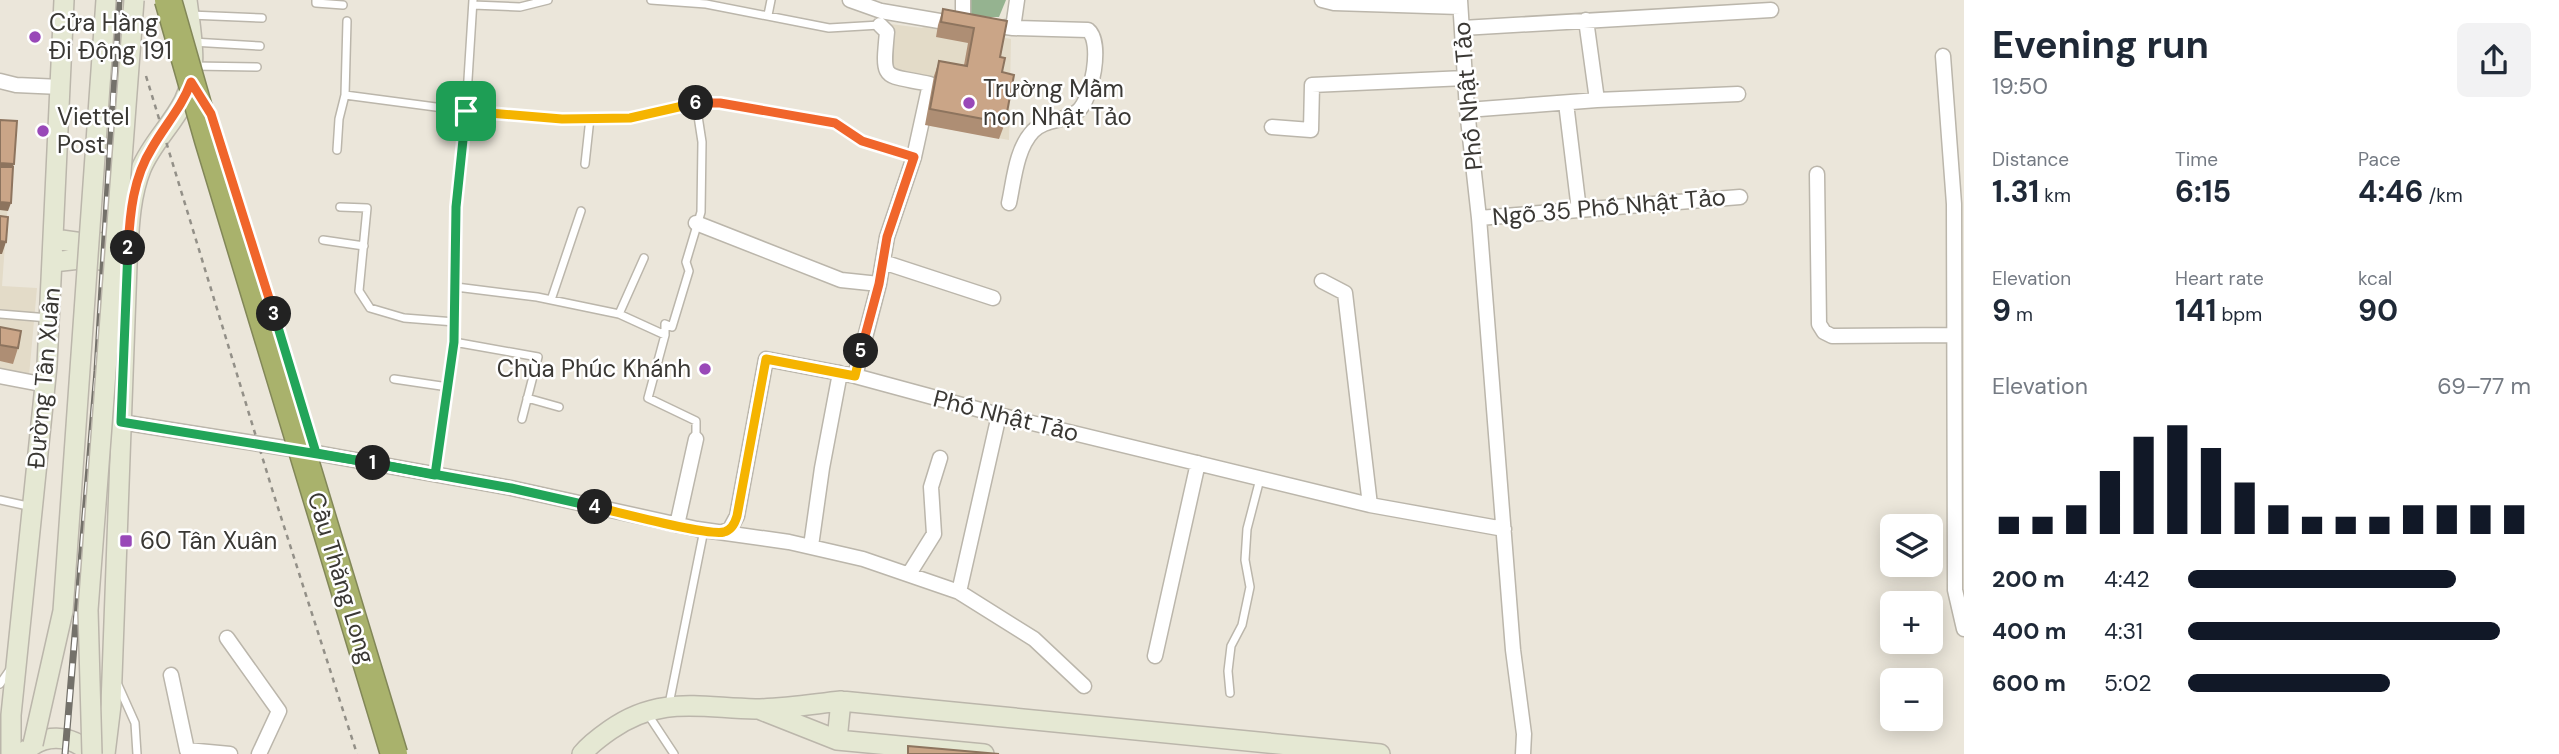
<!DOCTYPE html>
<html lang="en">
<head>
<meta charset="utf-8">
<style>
  body { margin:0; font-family:"DM Sans",sans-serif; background:#f2f2f3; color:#1f2937; height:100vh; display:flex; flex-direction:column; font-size:26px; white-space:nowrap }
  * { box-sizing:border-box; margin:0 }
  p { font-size:23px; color:#747a83 }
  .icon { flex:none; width:38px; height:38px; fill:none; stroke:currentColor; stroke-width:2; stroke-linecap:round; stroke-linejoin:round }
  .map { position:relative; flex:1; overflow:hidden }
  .sheet { display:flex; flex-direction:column; background:#fff; width:595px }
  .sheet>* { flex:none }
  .buttons { position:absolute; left:1880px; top:514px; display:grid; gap:14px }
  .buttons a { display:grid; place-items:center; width:63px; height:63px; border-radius:10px; background:#fff; box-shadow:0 4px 18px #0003; font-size:35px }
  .pin { position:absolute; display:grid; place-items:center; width:60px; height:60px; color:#fff; margin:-30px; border-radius:14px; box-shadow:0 4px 10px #0006 }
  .km { position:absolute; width:35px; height:35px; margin:-18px; border-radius:50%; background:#222; color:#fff; font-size:19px; line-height:35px; text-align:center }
  .round { display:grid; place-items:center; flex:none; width:74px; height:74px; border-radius:10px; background:#f2f2f3 }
  .overview { display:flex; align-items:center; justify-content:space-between; height:119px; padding:0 28px }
  h1 { font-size:38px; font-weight:700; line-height:52px }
  .stats { display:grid; grid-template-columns:repeat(3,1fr); gap:10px; height:119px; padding:7px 28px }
  .stats div { display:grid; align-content:center }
  .stats b { font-size:30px; font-weight:700 }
  .stats small { font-size:19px; font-weight:400 }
  .stats p { font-size:19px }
  .chart { height:196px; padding:14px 28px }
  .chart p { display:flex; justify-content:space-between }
  .chart svg { width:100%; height:126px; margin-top:7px; stroke:#111827; stroke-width:6 }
  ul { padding:0 28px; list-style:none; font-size:23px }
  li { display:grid; grid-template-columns:112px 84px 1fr; align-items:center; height:52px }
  li i { height:18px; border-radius:9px; background:#111827 }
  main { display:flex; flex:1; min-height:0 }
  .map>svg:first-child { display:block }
</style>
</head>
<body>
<main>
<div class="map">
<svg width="1964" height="754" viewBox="0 0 1964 754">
  <rect width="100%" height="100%" fill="#ebe6da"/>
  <!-- built -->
  <path fill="#e3dbc8" d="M927,23L1011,39L1009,140L925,125L933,81L892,73L887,64L890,24L922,28Z
    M0,132L13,133L2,286L37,288L29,376L0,371Z"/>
  <!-- water -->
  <path fill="#95b390" d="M966,0H1006L999,17C988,17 975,17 966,11Z"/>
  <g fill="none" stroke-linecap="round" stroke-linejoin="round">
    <defs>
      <path id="lane" d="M316,0V3L343,5
        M651,0L706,4L829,28L880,25V23
        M473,5L520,7L548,0
        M190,15L262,18
        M768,15L771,0
        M192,42L260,46
        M193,66L257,67
        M345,95L466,111L562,119L630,118L696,103H720L835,123L862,141L914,157
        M696,103L702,142L701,212L686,262L689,271L672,327L665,324V335L648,398L696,421V439
        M337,150L339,119L345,95L347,21
        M585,164L590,118
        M340,207L367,208L359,291L370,308L404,318L455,322
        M323,240L364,246
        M456,287L537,297L619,314L665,335
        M551,300L581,211
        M0,314L49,318
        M619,314L644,258
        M454,342L538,357L522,419
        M394,379L448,387
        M527,398L559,407
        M435,475L454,342L456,207L466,111L473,0
        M0,500L32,507
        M0,684L9,671
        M118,685L135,723L137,754
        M1230,693L1228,671L1231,646L1242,625L1250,587L1245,560L1247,529L1260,479
        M669,704L704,530
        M647,713L674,754"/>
      <path id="street" d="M850,0L881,11L957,24
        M1322,0L1334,3L1460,7
        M1460,0L1467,110L1479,218L1513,650L1524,734L1523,754
        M1586,20L1597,100
        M963,24V0
        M1006,27L1013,28L1017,0
        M1462,28L1771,10
        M1943,56L1954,204L1955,590L1964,629
        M0,81L16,85L61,87
        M1566,103L1579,210
        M1467,110L1597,100L1738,94
        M1272,127L1311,130L1312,85L1465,78
        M1817,174L1819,324L1824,332L1832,336L1954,335
        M1009,203C1014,180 1016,149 1033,131C1046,118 1065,122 1078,111C1092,99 1103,42 1088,30L1013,28
        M1479,218L1740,197
        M696,223L841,280L879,284
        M883,262L993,298
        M1322,281L1345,293L1370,505
        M0,376L46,385
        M855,376L879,284L887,237L914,157L930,84C883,74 882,83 887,32L880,25
        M121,422L316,453L511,488L697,529L789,542L863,559L959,592L1034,639L1084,686
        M677,525L696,439
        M723,532L730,529L737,516L766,359L855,376L999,415L1370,505L1504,529
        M811,546L822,468L840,373
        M909,574L934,534L931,487L940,458
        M959,592L999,415
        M227,638L279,711L259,754
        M1155,656L1198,463
        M171,675L187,750L230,754"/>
      <path id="secondary" d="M54,239L90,244L129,240
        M53,262L89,258L127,265
        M761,710L837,740L984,754
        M837,740L841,701
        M11,754V715L47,366L64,0
        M23,754C42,732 71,734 91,754
        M105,754L111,705L127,265C129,233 129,199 141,169C151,144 172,125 184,101C199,70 191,33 187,0
        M582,754C590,744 600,737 610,730C659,695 701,708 755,709C784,709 813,704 841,701L1380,754"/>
    </defs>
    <!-- lane casing -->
    <use href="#lane" stroke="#bbb6ab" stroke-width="10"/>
    <!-- street casing -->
    <use href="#street" stroke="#bbb6ab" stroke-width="17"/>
    <!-- secondary casing -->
    <use href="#secondary" stroke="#bbb6ab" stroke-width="22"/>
    <!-- lane -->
    <use href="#lane" stroke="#fff" stroke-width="7"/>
    <!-- street -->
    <use href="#street" stroke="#fff" stroke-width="14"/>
    <!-- secondary -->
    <use href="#secondary" stroke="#e5e8d3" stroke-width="19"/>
    <defs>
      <path id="rail" d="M65,754L97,371L119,0"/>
    </defs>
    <!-- rail casing -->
    <use href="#rail" stroke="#74716a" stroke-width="7"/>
    <!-- rail -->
    <use href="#rail" stroke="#fff" stroke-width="4.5" stroke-dasharray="13" stroke-linecap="butt"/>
    <defs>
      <path id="secondary-bridge" d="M33,744L63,611L106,0
        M92,754L88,610L134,0"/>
      <path id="highway-bridge" d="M168,0L208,140L394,754"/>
    </defs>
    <!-- secondary-bridge casing -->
    <use href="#secondary-bridge" stroke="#bbb6ab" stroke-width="22" stroke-linecap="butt"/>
    <!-- highway-bridge casing -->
    <use href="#highway-bridge" stroke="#828758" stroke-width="29" stroke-linecap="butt"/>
    <!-- path-bridge -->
    <path stroke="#939088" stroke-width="2.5" stroke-dasharray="5 5" stroke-linecap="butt" d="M146,76L272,489L357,754"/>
    <!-- secondary-bridge -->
    <use href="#secondary-bridge" stroke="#e5e8d3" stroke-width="19"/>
    <!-- highway-bridge -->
    <use href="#highway-bridge" stroke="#a9b26c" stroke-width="26"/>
  </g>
  <!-- wall -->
  <path fill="#ae8e74" d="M943,9L1007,21L1000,57L1002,72L1005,123L999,139L925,125L934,76L939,61L964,65L968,43L936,37L938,25Z
    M0,327L18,348L13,364L0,361Z"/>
  <!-- shaded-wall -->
  <path fill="#8d745e" d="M0,163L14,164L10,175H0Z
    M0,202L11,203L8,211L0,210Z
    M0,241L6,242L2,254H0Z"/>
  <!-- building -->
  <path fill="#caa587" stroke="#8d745e" stroke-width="2" d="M943,9L1007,21L1000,57L1005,58L1002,72L1014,75L1005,123L930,109L939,61L967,66L974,28L941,22Z
    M0,120L17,121L14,164L0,163Z
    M0,167H13L11,203L0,202Z
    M0,216L8,217L6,242L0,241Z
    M0,327L21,331L18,348L0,345Z
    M908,746L999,754H908Z"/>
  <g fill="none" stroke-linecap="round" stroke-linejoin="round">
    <defs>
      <path id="split-1" d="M373,463L435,475L454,342L456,207L466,111"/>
      <path id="split-2" d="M128,248L121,422L373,463"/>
      <path id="split-3" d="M128,248C130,213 133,178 152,148C165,125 182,107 191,82L211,114L274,314"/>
      <path id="split-4" d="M274,314L316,453L511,488L595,507"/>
      <path id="split-5" d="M595,507C619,512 706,536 724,532C732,530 735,523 737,516L766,359L855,376L861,351"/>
      <path id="split-6" d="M696,103H720L835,123L862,141L914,157L887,237L879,284L861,351"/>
      <path id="split-7" d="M466,111L562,119L630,118L696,103"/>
    </defs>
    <!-- split-1 casing -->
    <use href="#split-1" stroke="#fff" stroke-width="14"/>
    <!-- split-2 casing -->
    <use href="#split-2" stroke="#fff" stroke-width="14"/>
    <!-- split-3 casing -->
    <use href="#split-3" stroke="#fff" stroke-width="14"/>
    <!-- split-4 casing -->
    <use href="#split-4" stroke="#fff" stroke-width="14"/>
    <!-- split-5 casing -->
    <use href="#split-5" stroke="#fff" stroke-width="14"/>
    <!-- split-6 casing -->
    <use href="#split-6" stroke="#fff" stroke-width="14"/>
    <!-- split-7 casing -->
    <use href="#split-7" stroke="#fff" stroke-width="14"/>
    <!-- split-1 -->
    <use href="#split-1" stroke="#22a559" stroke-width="9"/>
    <!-- split-2 -->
    <use href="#split-2" stroke="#22a559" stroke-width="9"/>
    <!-- split-3 -->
    <use href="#split-3" stroke="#f0652b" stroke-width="9"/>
    <!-- split-4 -->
    <use href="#split-4" stroke="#22a559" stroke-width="9"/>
    <!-- split-5 -->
    <use href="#split-5" stroke="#f5b400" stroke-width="9"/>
    <!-- split-6 -->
    <use href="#split-6" stroke="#f0652b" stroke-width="9"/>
    <!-- split-7 -->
    <use href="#split-7" stroke="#f5b400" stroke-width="9"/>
  </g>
  <!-- markers -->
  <g fill="#9948b8" stroke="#fff" stroke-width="2.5">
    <circle cx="35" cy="37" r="7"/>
    <circle cx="969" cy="103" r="7"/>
    <circle cx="43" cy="131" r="7"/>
    <circle cx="705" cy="369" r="7"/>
    <rect x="119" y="534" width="14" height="14" rx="3.5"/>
  </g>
  <g text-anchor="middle" stroke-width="5" stroke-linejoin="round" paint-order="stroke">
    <!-- poi labels -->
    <g font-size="24" fill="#3a3834" stroke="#fff" text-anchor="start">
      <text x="49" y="31">Cửa Hàng<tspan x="49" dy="28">Đi Động 191</tspan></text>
      <text x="983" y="97">Trường Mầm<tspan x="983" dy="28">non Nhật Tảo</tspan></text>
      <text x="57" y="125">Viettel<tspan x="57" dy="28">Post</tspan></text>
      <text x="691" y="377" text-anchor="end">Chùa Phúc Khánh</text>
      <text x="140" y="549">60 Tân Xuân</text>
    </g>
    <!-- street labels -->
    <g font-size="24" fill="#3a3834" stroke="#fff">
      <text transform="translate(1468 96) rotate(-95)" y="8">Phố Nhật Tảo</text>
      <text transform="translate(1609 207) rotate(-5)" y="8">Ngõ 35 Phố Nhật Tảo</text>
      <text transform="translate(44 378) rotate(-85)" y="8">Đường Tân Xuân</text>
      <text transform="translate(1006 416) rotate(14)" y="8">Phố Nhật Tảo</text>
      <text transform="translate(341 578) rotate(73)" y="8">Cầu Thăng Long</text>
    </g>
  </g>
</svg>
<div class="buttons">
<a><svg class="icon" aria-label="layers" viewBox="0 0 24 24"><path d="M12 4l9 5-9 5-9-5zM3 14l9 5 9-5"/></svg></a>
<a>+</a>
<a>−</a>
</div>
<div class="pin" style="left:466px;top:111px;background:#1e9e55"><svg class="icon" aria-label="arrive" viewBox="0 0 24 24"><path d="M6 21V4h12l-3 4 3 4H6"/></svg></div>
<b class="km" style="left:373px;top:463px">1</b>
<b class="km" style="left:128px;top:248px">2</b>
<b class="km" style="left:274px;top:314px">3</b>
<b class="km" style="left:595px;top:507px">4</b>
<b class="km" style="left:861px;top:351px">5</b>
<b class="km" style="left:696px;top:103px">6</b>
</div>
<section class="sheet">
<div class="overview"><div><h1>Evening run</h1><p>19:50</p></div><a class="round"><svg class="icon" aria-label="share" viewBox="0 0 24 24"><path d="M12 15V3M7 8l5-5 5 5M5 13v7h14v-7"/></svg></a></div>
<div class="stats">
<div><p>Distance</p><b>1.31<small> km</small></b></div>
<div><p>Time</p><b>6:15</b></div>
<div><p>Pace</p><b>4:46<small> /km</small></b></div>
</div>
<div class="stats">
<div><p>Elevation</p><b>9<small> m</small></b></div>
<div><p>Heart rate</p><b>141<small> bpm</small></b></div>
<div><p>kcal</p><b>90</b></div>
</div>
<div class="chart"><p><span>Elevation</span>69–77 m</p>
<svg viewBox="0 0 160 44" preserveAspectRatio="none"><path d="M5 44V38M15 44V38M25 44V34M35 44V22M45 44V10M55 44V6M65 44V14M75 44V26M85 44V34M95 44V38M105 44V38M115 44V38M125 44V34M135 44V34M145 44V34M155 44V34"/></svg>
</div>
<ul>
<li><b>200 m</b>4:42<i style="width:78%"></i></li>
<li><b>400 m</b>4:31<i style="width:91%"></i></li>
<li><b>600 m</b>5:02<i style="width:59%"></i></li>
</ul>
</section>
</main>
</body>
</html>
